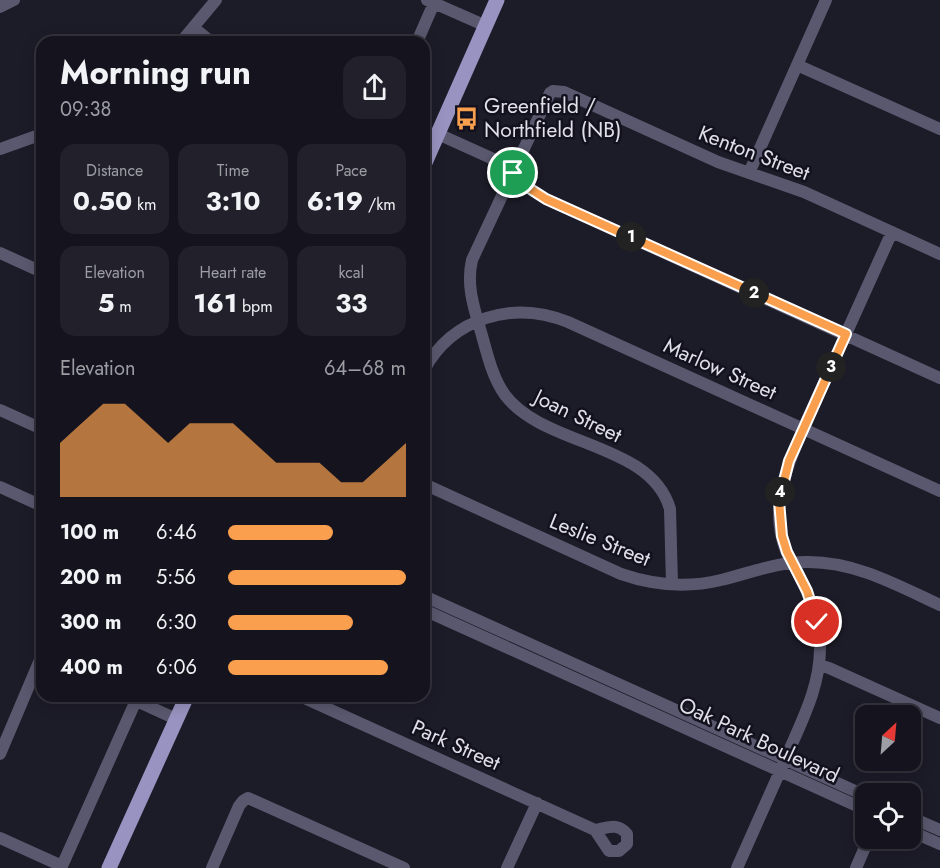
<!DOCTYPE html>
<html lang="en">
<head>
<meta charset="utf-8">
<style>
  body { margin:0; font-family:Jost,sans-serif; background:#22212b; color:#f1f3f6; height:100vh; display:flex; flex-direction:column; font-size:22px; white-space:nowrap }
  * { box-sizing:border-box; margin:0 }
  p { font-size:20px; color:#9d9ea4 }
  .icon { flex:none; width:33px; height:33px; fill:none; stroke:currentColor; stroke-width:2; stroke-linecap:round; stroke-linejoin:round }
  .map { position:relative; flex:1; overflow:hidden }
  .side { position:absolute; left:36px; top:36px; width:394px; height:666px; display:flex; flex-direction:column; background:#15141e; border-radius:18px; box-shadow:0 3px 15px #0003,0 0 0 2px #34333c }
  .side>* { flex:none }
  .needle { width:39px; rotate:26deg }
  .fabs { position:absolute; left:855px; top:705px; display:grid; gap:12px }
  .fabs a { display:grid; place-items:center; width:66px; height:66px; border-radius:12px; background:#15141e; box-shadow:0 3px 15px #0003,0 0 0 2px #34333c; font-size:30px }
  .pin { position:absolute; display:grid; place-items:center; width:51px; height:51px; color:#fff; margin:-26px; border:3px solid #fff; border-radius:50%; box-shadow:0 2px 6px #0007 }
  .km { position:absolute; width:30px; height:30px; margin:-15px; border-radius:50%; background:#222; color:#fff; font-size:16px; line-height:30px; text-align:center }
  .round { display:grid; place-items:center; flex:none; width:63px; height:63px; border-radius:18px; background:#22212b }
  .overview { display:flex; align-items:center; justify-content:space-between; height:102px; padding:0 24px }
  h1 { font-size:33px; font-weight:700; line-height:45px }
  .figures { display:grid; grid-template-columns:repeat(3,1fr); gap:9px; height:102px; padding:6px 24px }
  .figures div { display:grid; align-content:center; border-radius:15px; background:#22212b; text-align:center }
  .figures b { font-size:26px; font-weight:700 }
  .figures small { font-size:16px; font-weight:400 }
  .figures p { font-size:16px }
  .chart { height:168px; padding:12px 24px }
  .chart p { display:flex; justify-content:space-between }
  .chart svg { width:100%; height:108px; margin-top:6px; fill:#f99f4d; opacity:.7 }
  ul { padding:0 24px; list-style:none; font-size:20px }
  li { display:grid; grid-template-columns:96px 72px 1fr; align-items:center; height:45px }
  li i { height:15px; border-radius:8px; background:#f99f4d }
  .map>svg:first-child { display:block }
</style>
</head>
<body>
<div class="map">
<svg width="940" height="868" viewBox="0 0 940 868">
  <rect width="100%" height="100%" fill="#1c1b28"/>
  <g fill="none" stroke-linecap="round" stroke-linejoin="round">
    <!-- minor -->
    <path stroke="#5a586e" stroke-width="12" d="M427,0L486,26
      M0,7L14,0
      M194,28L211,42
      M181,42L216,0
      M417,42L434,3
      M797,65L940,129
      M438,134L500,162L532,190L546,199L940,378
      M0,149L42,134
      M749,173L826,0
      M0,253L42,272
      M424,370C453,317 514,300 568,322L940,491
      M0,410L42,429
      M424,484L621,574C653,585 688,588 721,580C750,573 776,562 806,562C854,561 897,585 940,605
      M0,487L42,506
      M672,584L670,509C651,442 544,447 505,395C492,377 487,353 481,332C474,308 466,285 472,260L550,93L553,91L564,92L718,162L804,192L940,254
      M424,596L866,796
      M424,610L866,810
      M819,665L829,668L940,718
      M126,696L176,719
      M300,696L595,830L609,851H619L627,844V834C617,822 608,828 595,830
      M0,754L42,655
      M910,817L940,830
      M910,831L940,844
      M0,838L62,866L138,696
      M212,868L239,806L243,801L248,798L404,868
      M507,868L537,803
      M737,868C753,832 769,796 785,760C800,724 820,689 820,648C819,622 811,598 799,575C795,566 790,559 786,551C769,508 786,468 803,429L892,232
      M856,868L869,838"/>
    <!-- major -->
    <path stroke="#9993c1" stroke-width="15" d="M424,165L497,0
      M109,868L187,696"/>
  </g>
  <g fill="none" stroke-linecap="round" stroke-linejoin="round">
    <defs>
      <path id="route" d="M513,173L532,190L546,199L846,334L789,461L779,501L782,536L787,552L807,591L817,622"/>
    </defs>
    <!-- route casing -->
    <use href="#route" stroke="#fff" stroke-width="12"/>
    <!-- route -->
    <use href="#route" stroke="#f99f4d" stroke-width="8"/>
  </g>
  <!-- icons -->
  <defs>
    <symbol id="bus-bare" viewBox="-9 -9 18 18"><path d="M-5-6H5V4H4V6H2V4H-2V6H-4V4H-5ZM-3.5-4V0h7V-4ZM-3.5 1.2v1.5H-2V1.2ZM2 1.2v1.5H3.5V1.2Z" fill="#f99f4d" stroke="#13111e" stroke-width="2.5" paint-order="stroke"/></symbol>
  </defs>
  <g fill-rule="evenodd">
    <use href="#bus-bare" x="450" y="102" width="33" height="33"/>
  </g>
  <g text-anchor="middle" stroke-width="5" stroke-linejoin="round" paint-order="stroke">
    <!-- poi labels -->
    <g font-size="21" fill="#e0e0e9" stroke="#13111e" text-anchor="start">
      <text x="484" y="113">Greenfield /<tspan x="484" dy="24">Northfield (NB)</tspan></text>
    </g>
    <!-- street labels -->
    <g font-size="21" fill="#e0e0e9" stroke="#13111e">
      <text transform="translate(754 153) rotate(21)" y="7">Kenton Street</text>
      <text transform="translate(720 369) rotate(24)" y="7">Marlow Street</text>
      <text transform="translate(578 416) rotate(26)" y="7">Joan Street</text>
      <text transform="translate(600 540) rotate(22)" y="7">Leslie Street</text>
      <text transform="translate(759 740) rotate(25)" y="7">Oak Park Boulevard</text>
      <text transform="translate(456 745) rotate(24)" y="7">Park Street</text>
    </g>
  </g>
</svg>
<div class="fabs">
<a><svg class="needle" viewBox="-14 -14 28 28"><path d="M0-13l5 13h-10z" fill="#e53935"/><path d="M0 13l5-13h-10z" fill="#9d9ea4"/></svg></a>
<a><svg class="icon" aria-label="locate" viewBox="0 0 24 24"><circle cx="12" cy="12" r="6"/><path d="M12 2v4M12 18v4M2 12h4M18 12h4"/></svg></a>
</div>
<div class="pin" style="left:513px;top:173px;background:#1e9e55"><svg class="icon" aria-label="arrive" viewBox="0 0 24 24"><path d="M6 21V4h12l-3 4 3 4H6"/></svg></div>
<div class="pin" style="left:817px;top:622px;background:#d93025"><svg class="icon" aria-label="check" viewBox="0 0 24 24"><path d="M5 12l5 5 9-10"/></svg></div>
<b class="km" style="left:631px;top:237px">1</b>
<b class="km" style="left:754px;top:293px">2</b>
<b class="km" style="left:831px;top:367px">3</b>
<b class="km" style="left:780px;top:492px">4</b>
<section class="side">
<div class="overview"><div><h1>Morning run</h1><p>09:38</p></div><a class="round"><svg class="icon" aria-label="share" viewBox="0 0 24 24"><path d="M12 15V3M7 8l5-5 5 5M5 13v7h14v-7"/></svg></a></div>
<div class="figures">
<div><p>Distance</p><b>0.50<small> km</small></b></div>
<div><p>Time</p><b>3:10</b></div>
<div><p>Pace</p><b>6:19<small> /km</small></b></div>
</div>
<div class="figures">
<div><p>Elevation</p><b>5<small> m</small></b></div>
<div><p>Heart rate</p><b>161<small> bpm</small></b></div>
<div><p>kcal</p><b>33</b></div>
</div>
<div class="chart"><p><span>Elevation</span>64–68 m</p>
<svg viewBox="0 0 160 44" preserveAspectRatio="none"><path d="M0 44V22L10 14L20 6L30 6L40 14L50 22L60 14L70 14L80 14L90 22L100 30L110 30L120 30L130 38L140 38L150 30L160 22V44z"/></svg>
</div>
<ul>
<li><b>100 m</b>6:46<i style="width:59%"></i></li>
<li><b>200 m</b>5:56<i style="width:100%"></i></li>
<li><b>300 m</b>6:30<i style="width:70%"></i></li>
<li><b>400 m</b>6:06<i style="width:90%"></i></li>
</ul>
</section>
</div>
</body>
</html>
